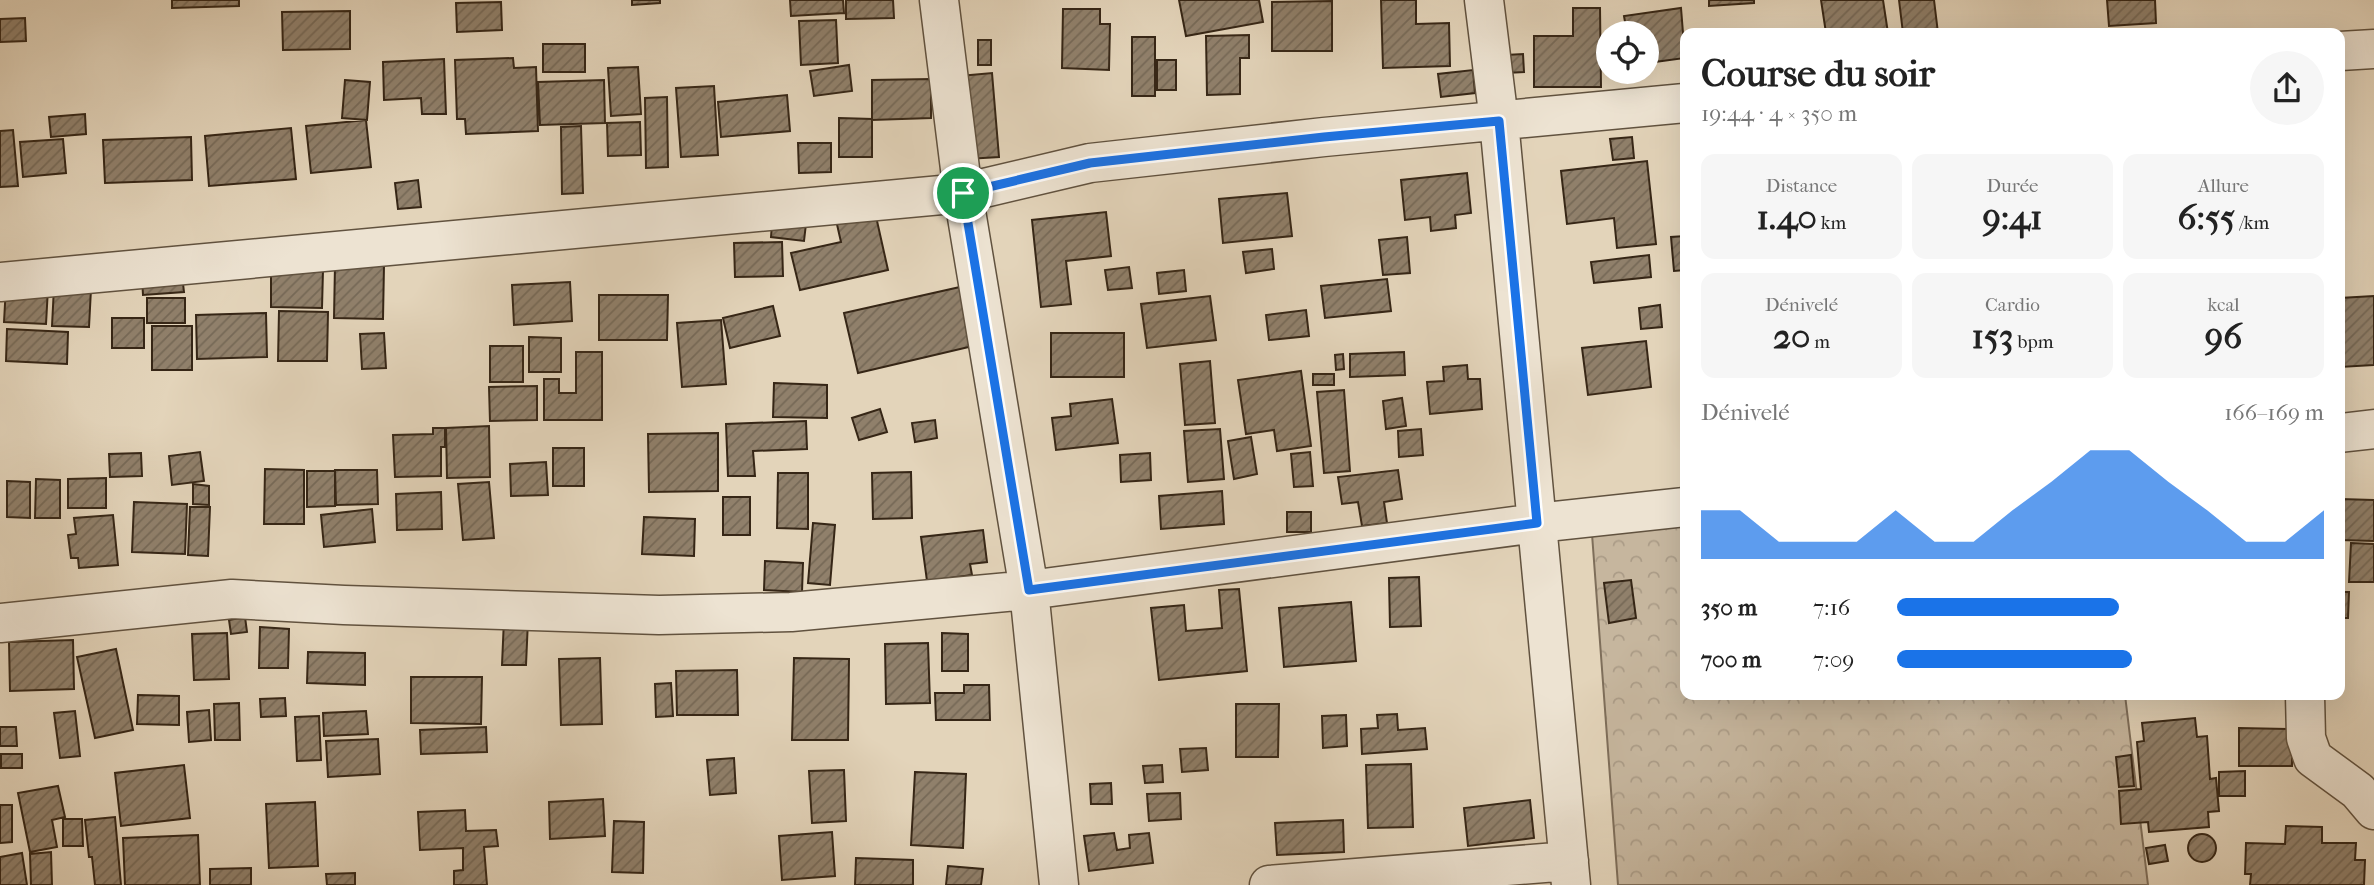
<!DOCTYPE html>
<html lang="fr">
<head>
<meta charset="utf-8">
<style>
  body { margin:0; font-family:"IM FELL French Canon",serif; background:#f6f6f6; color:#222; height:100vh; display:flex; flex-direction:column; font-size:26px; white-space:nowrap }
  * { box-sizing:border-box; margin:0 }
  p { font-size:23px; color:#767676 }
  .icon { flex:none; width:38px; height:38px; fill:none; stroke:currentColor; stroke-width:2; stroke-linecap:round; stroke-linejoin:round }
  .map { position:relative; flex:1; overflow:hidden }
  .side { position:absolute; left:1680px; top:28px; width:665px; height:672px; display:flex; flex-direction:column; background:#fff; border-radius:14px; box-shadow:0 7px 28px #0002 }
  .side>* { flex:none }
  .tools { position:absolute; left:1596px; top:21px; display:grid; gap:14px }
  .tools a { display:grid; place-items:center; width:63px; height:63px; border-radius:50%; background:#fff; box-shadow:0 7px 28px #0002; font-size:35px }
  .pin { position:absolute; display:grid; place-items:center; width:60px; height:60px; color:#fff; margin:-30px; border:4px solid #fff; border-radius:50%; box-shadow:0 2px 7px #0007 }
  .round { display:grid; place-items:center; flex:none; width:74px; height:74px; border-radius:37px; background:#f6f6f6 }
  .headline { display:flex; align-items:center; justify-content:space-between; height:119px; padding:0 21px }
  h1 { font-size:38px; font-weight:800; line-height:52px }
  .stats { display:grid; grid-template-columns:repeat(3,1fr); gap:10px; height:119px; padding:7px 21px }
  .stats div { display:grid; align-content:center; border-radius:14px; background:#f6f6f6; text-align:center }
  .stats b { font-size:35px; font-weight:800 }
  .stats small { font-size:19px; font-weight:400 }
  .stats p { font-size:19px }
  .chart { height:196px; padding:14px 21px }
  .chart p { display:flex; justify-content:space-between }
  .chart svg { width:100%; height:126px; margin-top:7px; fill:#1a73e8; opacity:.7 }
  ul { padding:0 21px; list-style:none; font-size:23px }
  li { display:grid; grid-template-columns:112px 84px 1fr; align-items:center; height:52px }
  li i { height:18px; border-radius:9px; background:#1a73e8 }
  .map>svg:first-child { display:block }
</style>
</head>
<body>
<div class="map">
<svg width="2374" height="885" viewBox="0 0 2374 885">
  <defs>
    <pattern id="park-crowns" width="20" height="18" patternUnits="userSpaceOnUse" patternTransform="scale(1.75)"><rect width="20" height="18" fill="#c6b69e"/><path d="M2 6a3 3 0 1 1 6 0M12 15a3 3 0 1 1 6 0" fill="none" stroke="#ab9c87"/></pattern>
    <pattern id="building-hatch" width="6" height="6" patternUnits="userSpaceOnUse" patternTransform="scale(1.75)"><rect width="6" height="6" fill="#90806b"/><path d="M-1 1l2-2M0 6l6-6M5 7l2-2" fill="none" stroke="#766957"/></pattern>
  </defs>
  <rect width="100%" height="100%" fill="#e3d4ba"/>
  <filter id="stains"><feTurbulence type="fractalNoise" baseFrequency=".00286" numOctaves="4"/><feColorMatrix values="0 0 0 0 .2 0 0 0 0 .09 0 0 0 0 .02 0 0 0 .5 -.17"/></filter>
  <radialGradient id="worn" r=".72"><stop offset=".6" stop-color="#630" stop-opacity="0"/><stop offset="1" stop-color="#630" stop-opacity=".3"/></radialGradient>
  <!-- park -->
  <path fill="url(#park-crowns)" stroke="#7e6e5a" stroke-width="2" d="M1685,524V695H2125L2148,885H1618L1592,534Z"/>
  <!-- building -->
  <path fill="url(#building-hatch)" stroke="#362616" stroke-width="2" d="M172,0H239V6L172,8Z
    M632,0H660V3L632,5Z
    M790,0H843L844,13L791,16Z
    M846,0H893L894,18L846,19Z
    M1179,0H1259L1263,22L1186,36Z
    M1381,0H1416V24L1449,23L1450,66L1383,68Z
    M1709,0H1754V3L1709,6Z
    M1821,0H1883L1888,33H1826Z
    M1899,0H1934L1938,33H1903Z
    M2107,0H2155L2156,23L2109,26Z
    M1332,1V51H1272V2Z
    M501,2L502,30L457,32L456,3Z
    M1573,8H1600L1601,87H1534V36H1573Z
    M1681,8L1685,58L1647,63V33H1627L1624,16Z
    M1063,9H1100V24H1110L1109,70L1062,68Z
    M350,11V49L283,50L282,12Z
    M25,18L26,41L0,42V19Z
    M836,20L838,63L801,65L799,21Z
    M1249,35V58H1240V94L1207,95L1206,36Z
    M1132,37H1155V96H1132Z
    M978,40H991V65H978Z
    M543,44H585V72H543Z
    M1523,54L1524,72L1506,73V55Z
    M513,58L514,68L536,67L538,131L466,134L465,119H457L455,60Z
    M444,59L446,114H422L421,98L384,100L383,62Z
    M1157,60H1176V90H1157Z
    M849,65L852,91L814,96L810,71Z
    M638,67L641,114L611,116L608,68Z
    M1473,70L1475,93L1441,97L1438,74Z
    M992,73L999,157L967,159L960,76Z
    M931,79V118L872,120V80Z
    M345,80L370,82L367,120L342,118Z
    M604,80L605,123L540,125L538,82Z
    M714,86L718,155L681,157L676,88Z
    M787,95L790,131L721,137L718,102Z
    M667,97L668,167L646,168L645,98Z
    M85,114L86,134L51,137L49,117Z
    M839,118L872,119V157H839Z
    M366,120L371,167L311,173L306,126Z
    M640,122L641,155L608,156L607,123Z
    M581,126L583,193L562,194L561,127Z
    M291,128L296,179L209,186L205,136Z
    M13,130L18,186L0,187V131Z
    M191,137L192,180L105,183L103,140Z
    M1632,137L1634,158L1613,160L1610,139Z
    M63,139L66,173L23,177L20,142Z
    M798,143H831V172L799,173Z
    M1647,161L1656,244L1617,248L1614,218L1567,224L1561,171Z
    M1467,173L1471,213L1455,215L1456,228L1431,231L1430,217L1405,220L1401,180Z
    M418,180L421,207L398,209L395,183Z
    M1287,193L1292,236L1223,243L1219,199Z
    M773,211L807,215L804,241L771,237Z
    M875,212L888,270L800,290L791,253L841,242L836,220Z
    M1106,212L1111,256L1066,261L1071,304L1041,307L1032,220Z
    M1685,236V270L1674,271L1671,237Z
    M1407,237L1410,273L1383,275L1379,240Z
    M782,242L783,276L735,277L734,243Z
    M1272,249L1274,269L1246,273L1243,252Z
    M1649,255L1651,277L1594,283L1591,262Z
    M335,265H384L383,319L334,318Z
    M1129,267L1132,288L1108,290L1105,270Z
    M271,269L323,270L322,308L271,307Z
    M1184,270L1186,291L1159,294L1157,273Z
    M182,275L184,292L143,295L142,278Z
    M1387,279L1391,311L1325,318L1321,286Z
    M570,282L572,321L514,325L512,285Z
    M6,286L48,288L46,324L4,322Z
    M54,287L91,289L89,327L52,326Z
    M960,287L973,346L858,373L844,313Z
    M599,295H668L667,340H599Z
    M1210,296L1216,340L1147,348L1141,304Z
    M2374,296V365L2340,367V298Z
    M147,298H185V323H147Z
    M1660,305L1662,327L1641,329L1639,308Z
    M773,306L780,336L730,348L723,318Z
    M1306,310L1309,336L1269,340L1266,315Z
    M279,311L328,312L327,361H278Z
    M266,313L267,357L197,359L196,315Z
    M112,318H144V348H112Z
    M721,320L726,384L682,387L677,323Z
    M152,326H192V370H152Z
    M7,329L68,332L67,364L6,361Z
    M384,333L386,368L362,369L360,334Z
    M1051,333H1124V377H1051Z
    M529,337L561,338V372H529Z
    M1646,341L1651,387L1588,395L1582,348Z
    M490,346H523V382H490Z
    M576,352H602V420H544V379H559V393H576Z
    M1404,352L1405,375L1350,377V354Z
    M1343,354L1344,369L1336,370L1335,355Z
    M1210,361L1215,423L1185,425L1180,364Z
    M1467,365L1468,379H1480L1482,409L1430,414L1427,382L1444,381L1443,367Z
    M1301,371L1311,446L1277,451L1274,430L1246,434L1238,380Z
    M1313,374H1334V385H1313Z
    M774,383L827,385V418L773,417Z
    M537,386V420L490,421L489,387Z
    M1344,390L1350,471L1324,473L1317,392Z
    M1402,398L1406,426L1386,429L1383,401Z
    M1112,399L1118,443L1056,450L1052,418L1071,416L1070,404Z
    M880,409L887,432L859,440L852,418Z
    M935,420L937,438L915,442L912,423Z
    M806,421L807,449L753,451L755,476H728L726,424Z
    M489,426L490,477L447,478L446,428Z
    M433,428H445V447H441V476L395,477L393,435L433,434Z
    M1220,429L1224,479L1188,482L1184,431Z
    M1421,429L1423,455L1399,457L1398,431Z
    M718,433V491L649,492L648,434Z
    M1251,437L1257,474L1234,479L1228,441Z
    M553,448H584V486H553Z
    M200,452L204,481L172,485L169,456Z
    M1310,452L1313,486L1294,487L1291,454Z
    M141,453L142,476L110,477L109,454Z
    M1150,453L1151,480L1121,482L1120,455Z
    M546,462L548,495L511,496L510,464Z
    M265,469L304,470V524H264Z
    M335,470H377L378,504L336,505Z
    M1398,470L1402,499L1384,502L1387,523L1362,526L1358,502L1342,504L1338,477Z
    M307,471H335V506L307,507Z
    M911,472L912,518L873,519L872,473Z
    M778,473H808V529L777,528Z
    M106,478V508H68V479Z
    M36,479L60,480V518H35Z
    M7,481L30,482V518L7,517Z
    M489,482L494,538L463,540L458,484Z
    M193,484L209,486V505L193,504Z
    M1222,491L1224,524L1161,529L1159,496Z
    M441,492L442,529L397,530L396,494Z
    M723,497H750V535H723Z
    M2340,499L2374,500V541L2340,540Z
    M134,502L187,504L185,554L132,552Z
    M190,507H210L208,556L188,555Z
    M372,509L375,542L324,547L321,515Z
    M1287,512H1311V532H1287Z
    M113,515L118,565L79,568L78,558H71L68,535L76,534L74,518Z
    M644,517L695,519L694,556L642,554Z
    M813,523L835,525L830,585L808,583Z
    M983,530L987,562L970,564L972,575L927,581L921,537Z
    M2351,543L2374,544V582H2349Z
    M765,561L803,563L802,592L764,590Z
    M1419,577L1421,626L1390,627L1389,578Z
    M1631,580L1636,618L1609,623L1604,583Z
    M1239,589L1247,671L1159,680L1151,608L1184,605L1186,631L1222,628L1219,590Z
    M2340,592H2349L2348,618H2340Z
    M1351,602L1356,661L1284,667L1279,608Z
    M245,617L247,632L231,634L229,620Z
    M504,619L528,620L526,665H502Z
    M260,627L289,629L288,668H259Z
    M227,633L229,679L194,680L192,634Z
    M942,633L968,634V671H942Z
    M73,640L74,689L10,691L9,642Z
    M928,643L930,703L886,704L885,644Z
    M116,649L133,730L95,738L77,657Z
    M308,652L365,653V685L307,683Z
    M600,658L602,724L561,725L559,659Z
    M794,658L849,659L848,740H792Z
    M737,670L738,715H677L676,671Z
    M411,677H482L481,724L411,723Z
    M671,683L673,716L656,717L655,684Z
    M964,685H989L990,720H936L935,693H964Z
    M138,695L179,696V725L137,724Z
    M2144,695H2198L2144,699Z
    M285,698L286,716L261,717L260,699Z
    M239,703L240,740H215L214,704Z
    M1236,704H1279L1278,757H1236Z
    M209,710L211,740L189,742L187,712Z
    M75,711L80,756L60,758L54,713Z
    M366,711L368,734L324,736L323,713Z
    M1397,714L1398,730L1425,728L1427,749L1362,754L1361,729L1378,728L1377,715Z
    M1346,715L1347,746L1323,748L1322,716Z
    M319,716L321,760L297,761L295,717Z
    M2195,718L2197,737L2207,736L2210,779L2216,778L2219,811L2208,812L2209,827L2149,832L2148,822L2121,824L2119,791L2141,789L2137,742L2144,741L2142,723Z
    M0,727H16L17,746H0Z
    M486,727L487,752L421,754L420,730Z
    M2239,728L2292,729V766H2239Z
    M378,739L380,774L328,777L326,741Z
    M1206,748L1208,770L1182,772L1180,749Z
    M1,754H22V768H1Z
    M2131,755L2134,786L2119,787L2116,757Z
    M734,758L736,793L710,795L707,760Z
    M1411,764L1413,827L1368,828L1366,765Z
    M184,765L190,818L121,826L115,773Z
    M1162,765L1163,782L1145,783L1143,766Z
    M844,770L846,821L812,823L809,771Z
    M2245,771V796H2219V772Z
    M915,772L966,774L963,848L911,845Z
    M1111,783L1112,804H1091L1090,784Z
    M58,786L65,817L52,820L57,847L30,852L18,793Z
    M1180,793L1181,819L1149,821L1147,794Z
    M603,799L605,836L550,839L549,802Z
    M1530,800L1534,838L1468,846L1464,808Z
    M315,802L318,866L269,868L266,804Z
    M0,805H12V842L0,843Z
    M465,810L466,831L496,830L498,846L484,847L487,885H454V871L463,870V848L420,850L418,812Z
    M115,817L121,885H95L92,857H89L85,820Z
    M63,819H82L83,846H63Z
    M1343,820L1344,852L1277,855L1275,823Z
    M614,821L644,822L643,873L612,872Z
    M2286,826L2322,827V843H2356L2355,860H2365L2364,885H2250L2251,874H2245L2246,843L2285,844Z
    M832,832L835,876L782,880L779,836Z
    M1114,833L1117,850L1130,848L1129,835L1149,833L1153,863L1089,871L1084,836Z
    M2188 848a14 14 0 1 1 28 0a14 14 0 1 1-28 0Z
    M198,835L200,885H125L123,838Z
    M2165,845L2168,861L2149,864L2146,848Z
    M51,852L52,885H31L30,854Z
    M22,853L27,885H0V857Z
    M856,858L913,860V885H855Z
    M948,866L983,869L981,885H946Z
    M251,868V885H210V869Z
    M355,873V885H327L326,874Z"/>
  <g fill="none" stroke-linecap="round" stroke-linejoin="round">
    <defs>
      <path id="street" d="M939,0L963,193L1029,590L1059,885
        M1484,0L1499,121L1571,885
        M2340,51L2374,49
        M0,282L963,193L1090,163L1324,137L1685,103
        M2340,433L2374,429
        M0,623L232,599L344,605L659,615L791,612L1029,590L1537,523L1685,507
        M2305,695L2306,738L2313,758L2358,791L2374,810
        M1269,885L1569,861"/>
    </defs>
    <!-- street casing -->
    <use href="#street" stroke="#61523f" stroke-width="41"/>
    <!-- street -->
    <use href="#street" stroke="#ede3d2" stroke-width="38"/>
  </g>
  <g fill="none" stroke-linecap="round" stroke-linejoin="round">
    <defs>
      <path id="route" d="M1499,121L1537,523L1029,590L963,193L1090,163L1324,137Z"/>
    </defs>
    <!-- route casing -->
    <use href="#route" stroke="#fff" stroke-width="14"/>
    <!-- route -->
    <use href="#route" stroke="#1a73e8" stroke-width="9"/>
  </g>
  <rect width="100%" height="100%" filter="url(#stains)"/>
  <rect width="100%" height="100%" fill="url(#worn)"/>
</svg>
<div class="tools">
<a><svg class="icon" aria-label="locate" viewBox="0 0 24 24"><circle cx="12" cy="12" r="6"/><path d="M12 2v4M12 18v4M2 12h4M18 12h4"/></svg></a>
</div>
<div class="pin" style="left:963px;top:193px;background:#1e9e55"><svg class="icon" aria-label="arrive" viewBox="0 0 24 24"><path d="M6 21V4h12l-3 4 3 4H6"/></svg></div>
<section class="side">
<div class="headline"><div><h1>Course du soir</h1><p>19:44 · 4 × 350 m</p></div><a class="round"><svg class="icon" aria-label="share" viewBox="0 0 24 24"><path d="M12 15V3M7 8l5-5 5 5M5 13v7h14v-7"/></svg></a></div>
<div class="stats">
<div><p>Distance</p><b>1.40<small> km</small></b></div>
<div><p>Durée</p><b>9:41</b></div>
<div><p>Allure</p><b>6:55<small> /km</small></b></div>
</div>
<div class="stats">
<div><p>Dénivelé</p><b>20<small> m</small></b></div>
<div><p>Cardio</p><b>153<small> bpm</small></b></div>
<div><p>kcal</p><b>96</b></div>
</div>
<div class="chart"><p><span>Dénivelé</span>166–169 m</p>
<svg viewBox="0 0 160 44" preserveAspectRatio="none"><path d="M0 44V27L10 27L20 38L30 38L40 38L50 27L60 38L70 38L80 27L90 17L100 6L110 6L120 17L130 27L140 38L150 38L160 27V44z"/></svg>
</div>
<ul>
<li><b>350 m</b>7:16<i style="width:52%"></i></li>
<li><b>700 m</b>7:09<i style="width:55%"></i></li>
</ul>
</section>
</div>
</body>
</html>
